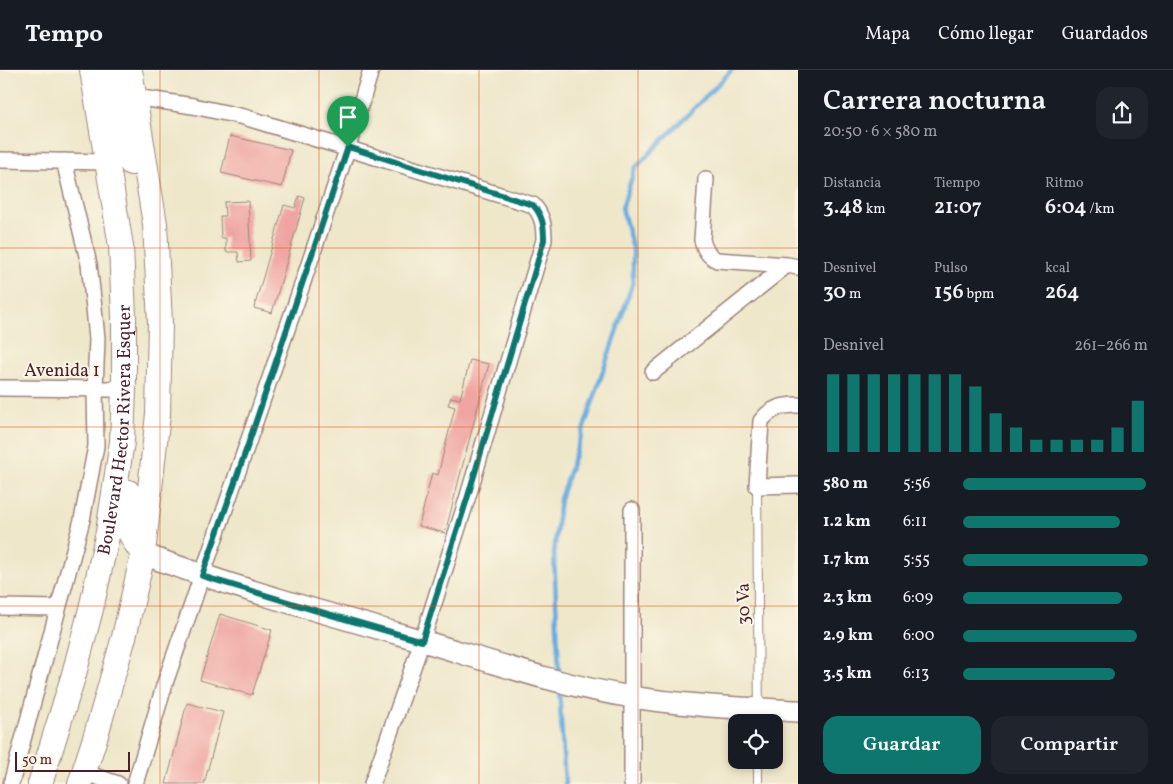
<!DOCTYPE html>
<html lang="es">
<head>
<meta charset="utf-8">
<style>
  body { margin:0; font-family:Vollkorn,serif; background:#20242c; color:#f1f3f6; height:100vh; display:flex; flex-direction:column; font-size:19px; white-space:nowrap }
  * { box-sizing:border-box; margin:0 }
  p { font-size:16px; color:#9ea1a6 }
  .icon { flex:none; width:28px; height:28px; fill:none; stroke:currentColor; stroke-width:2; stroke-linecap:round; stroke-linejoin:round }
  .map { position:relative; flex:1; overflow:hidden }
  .side { display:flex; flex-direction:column; background:#171b24; width:375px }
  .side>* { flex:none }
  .controls { position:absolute; left:728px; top:644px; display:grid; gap:10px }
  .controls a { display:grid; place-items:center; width:55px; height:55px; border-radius:10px; background:#171b24; box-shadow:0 2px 8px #0003; font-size:25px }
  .scale { position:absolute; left:15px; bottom:12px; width:115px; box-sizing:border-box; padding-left:5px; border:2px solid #4a1f2b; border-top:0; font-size:14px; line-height:18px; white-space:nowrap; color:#4a1f2b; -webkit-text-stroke:4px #fcf5e5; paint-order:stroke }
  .pin { position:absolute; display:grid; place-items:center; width:42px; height:42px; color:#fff; margin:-51px -21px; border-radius:50% 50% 50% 0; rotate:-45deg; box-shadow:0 0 5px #0007 }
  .pin .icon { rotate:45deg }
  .round { display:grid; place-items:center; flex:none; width:52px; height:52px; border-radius:15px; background:#20242c }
  .summary { display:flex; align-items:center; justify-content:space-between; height:85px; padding:0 25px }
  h1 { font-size:28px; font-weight:600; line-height:38px }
  .stats { display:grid; grid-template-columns:repeat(3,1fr); gap:8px; height:85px; padding:5px 25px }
  .stats div { display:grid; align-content:center }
  .stats b { font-size:21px; font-weight:600 }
  .stats small { font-size:14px; font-weight:400 }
  .stats p { font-size:14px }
  .chart { height:140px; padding:10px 25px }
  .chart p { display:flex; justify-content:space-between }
  .chart svg { width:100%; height:90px; margin-top:5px; stroke:#0f766e; stroke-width:6 }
  .button { display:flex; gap:10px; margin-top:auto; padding:10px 25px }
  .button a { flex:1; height:58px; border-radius:15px; background:#0f766e; color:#fff; font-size:20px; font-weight:600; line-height:58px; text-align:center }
  .button a+a { background:#20242c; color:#f1f3f6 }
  ul { padding:0 25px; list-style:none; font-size:16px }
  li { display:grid; grid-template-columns:80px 60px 1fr; align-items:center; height:38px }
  li i { height:12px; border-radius:6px; background:#0f766e }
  header { display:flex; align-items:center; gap:30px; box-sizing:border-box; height:70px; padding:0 25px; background:#171b24; border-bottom:1px solid #363941 }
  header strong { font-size:24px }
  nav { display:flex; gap:28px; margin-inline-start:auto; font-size:18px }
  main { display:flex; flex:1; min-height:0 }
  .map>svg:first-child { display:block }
</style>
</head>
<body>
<header>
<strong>Tempo</strong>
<nav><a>Mapa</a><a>Cómo llegar</a><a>Guardados</a></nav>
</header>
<main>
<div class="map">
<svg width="798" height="714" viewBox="0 0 798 714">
  <rect width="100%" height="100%" fill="#fcf5e5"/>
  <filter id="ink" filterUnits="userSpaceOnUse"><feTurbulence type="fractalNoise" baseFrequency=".02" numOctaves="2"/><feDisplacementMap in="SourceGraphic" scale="10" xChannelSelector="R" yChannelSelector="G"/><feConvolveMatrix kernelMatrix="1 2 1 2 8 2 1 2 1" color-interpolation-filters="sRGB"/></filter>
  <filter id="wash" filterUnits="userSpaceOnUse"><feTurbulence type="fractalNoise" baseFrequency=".0096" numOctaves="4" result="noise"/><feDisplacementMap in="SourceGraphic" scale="20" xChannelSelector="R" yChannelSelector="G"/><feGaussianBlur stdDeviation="1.12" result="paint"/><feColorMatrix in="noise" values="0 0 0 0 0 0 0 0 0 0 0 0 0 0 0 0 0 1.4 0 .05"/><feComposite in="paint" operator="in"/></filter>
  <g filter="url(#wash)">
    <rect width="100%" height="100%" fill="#eee7ca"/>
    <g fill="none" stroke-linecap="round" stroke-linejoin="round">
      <!-- stream -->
      <path stroke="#69abde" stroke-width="4.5" d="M559,605L554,483L560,429L633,212V179L622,138L635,98L732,0
        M559,618L565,714"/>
    </g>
    <g id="blocks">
      <!-- building -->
      <path fill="#efa4a1" d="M230,66L291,80L282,117L221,103Z
        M299,126L305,128L272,243L254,238L284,135L295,138Z
        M248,131L251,191L239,192L238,182H226V168H221L220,146H225L224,132Z
        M470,290L489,294L445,463L419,456L432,403L438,405L455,337L448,335L451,327L460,329Z
        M220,544L272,560L252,625L200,610Z
        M187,633L223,642L204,714H166Z"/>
    </g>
  </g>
  <g filter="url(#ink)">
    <use href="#blocks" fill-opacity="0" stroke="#9c837a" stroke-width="1"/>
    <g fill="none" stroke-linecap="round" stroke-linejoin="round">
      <defs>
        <path id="service" d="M757,416L759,652
          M758,714V690"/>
        <path id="minor" d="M135,27L193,36L244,47L533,135C543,146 544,156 544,170L468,426L422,571L372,714
          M0,90L109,92
          M706,109L702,170C705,180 708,186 717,190L787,195
          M653,302L787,195L798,197
          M0,318L124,319
          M798,335C782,335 771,338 761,351L757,416L798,415
          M0,537L58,538
          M83,702L118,714
          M11,714L82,450L96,376L95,319L97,269L94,238L89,194L64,91
          M135,714L165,613L298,227L348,77L371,0
          M632,714V440"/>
        <path id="secondary" d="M143,484C229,516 317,541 406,566C481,588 555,615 632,627C687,636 743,638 798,641"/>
        <g id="primary">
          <path d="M111,0L131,93"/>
          <path d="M128,422C124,453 125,459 143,484"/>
          <path id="s1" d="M40,714L74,604L91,539L108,462L122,372L124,319V247L121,176L92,0"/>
          <path d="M80,714L96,665L124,567L143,484L158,344L160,253L155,154L130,0"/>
        </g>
      </defs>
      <!-- service casing -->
      <use href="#service" stroke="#9c837a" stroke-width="10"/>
      <!-- minor casing -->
      <use href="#minor" stroke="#9c837a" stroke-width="18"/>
      <!-- secondary casing -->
      <use href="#secondary" stroke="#9c837a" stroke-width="24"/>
      <!-- primary casing -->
      <use href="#primary" stroke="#9c837a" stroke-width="26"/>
      <!-- service -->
      <use href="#service" stroke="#fff" stroke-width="8"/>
      <!-- minor -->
      <use href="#minor" stroke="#fff" stroke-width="15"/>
      <!-- secondary -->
      <use href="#secondary" stroke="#fff" stroke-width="21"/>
      <!-- primary -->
      <use href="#primary" stroke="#fff" stroke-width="24"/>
    </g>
  </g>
  <g fill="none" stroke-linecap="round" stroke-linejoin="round" filter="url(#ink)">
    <defs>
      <path id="route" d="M348,77L533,135C543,146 544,156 544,170L468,426L422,571L314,540L202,506L250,369Z"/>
    </defs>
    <!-- route casing -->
    <use href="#route" stroke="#fff" stroke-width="10"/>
    <!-- route -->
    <use href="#route" stroke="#0f766e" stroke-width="6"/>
  </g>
  <!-- grid -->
  <path fill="none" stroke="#e0560e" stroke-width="1" stroke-opacity="0.55" d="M160,0V714M319,0V714M479,0V714M638,0V714M0,178H798M0,357H798M0,536H798"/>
  <g text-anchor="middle" stroke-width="4" stroke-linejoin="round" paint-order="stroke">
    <!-- street labels -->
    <g font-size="18" fill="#4a1f2b" stroke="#fcf5e5">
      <text x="62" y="306">Avenida 1</text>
      <text dy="6" stroke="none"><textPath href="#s1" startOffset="364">Boulevard Hector Rivera Esquer</textPath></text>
      <text transform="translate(743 534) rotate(-91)" y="6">30 Va</text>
    </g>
  </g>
</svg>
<div class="controls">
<a><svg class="icon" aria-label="locate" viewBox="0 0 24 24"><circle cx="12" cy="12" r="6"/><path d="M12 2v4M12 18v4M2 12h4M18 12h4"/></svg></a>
</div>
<div class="scale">50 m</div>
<div class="pin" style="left:348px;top:77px;background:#1e9e55"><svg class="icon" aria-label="arrive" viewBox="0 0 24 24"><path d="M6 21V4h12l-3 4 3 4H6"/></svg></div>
</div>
<section class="side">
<div class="summary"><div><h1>Carrera nocturna</h1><p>20:50 · 6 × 580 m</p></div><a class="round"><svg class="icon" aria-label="share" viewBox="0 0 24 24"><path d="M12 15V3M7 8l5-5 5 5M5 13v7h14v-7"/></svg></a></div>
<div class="stats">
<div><p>Distancia</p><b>3.48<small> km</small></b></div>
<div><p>Tiempo</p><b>21:07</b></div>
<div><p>Ritmo</p><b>6:04<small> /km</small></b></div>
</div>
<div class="stats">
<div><p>Desnivel</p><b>30<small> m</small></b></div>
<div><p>Pulso</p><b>156<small> bpm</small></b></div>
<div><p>kcal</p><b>264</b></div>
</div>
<div class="chart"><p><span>Desnivel</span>261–266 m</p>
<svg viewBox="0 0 160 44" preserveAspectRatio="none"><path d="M5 44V6M15 44V6M25 44V6M35 44V6M45 44V6M55 44V6M65 44V6M75 44V12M85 44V25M95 44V32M105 44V38M115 44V38M125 44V38M135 44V38M145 44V32M155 44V19"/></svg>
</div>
<ul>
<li><b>580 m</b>5:56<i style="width:99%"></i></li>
<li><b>1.2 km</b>6:11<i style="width:85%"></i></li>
<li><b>1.7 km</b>5:55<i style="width:100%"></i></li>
<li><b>2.3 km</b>6:09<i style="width:86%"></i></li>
<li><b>2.9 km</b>6:00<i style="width:94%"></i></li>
<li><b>3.5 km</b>6:13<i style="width:82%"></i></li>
</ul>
<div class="button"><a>Guardar</a><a>Compartir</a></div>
</section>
</main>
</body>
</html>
